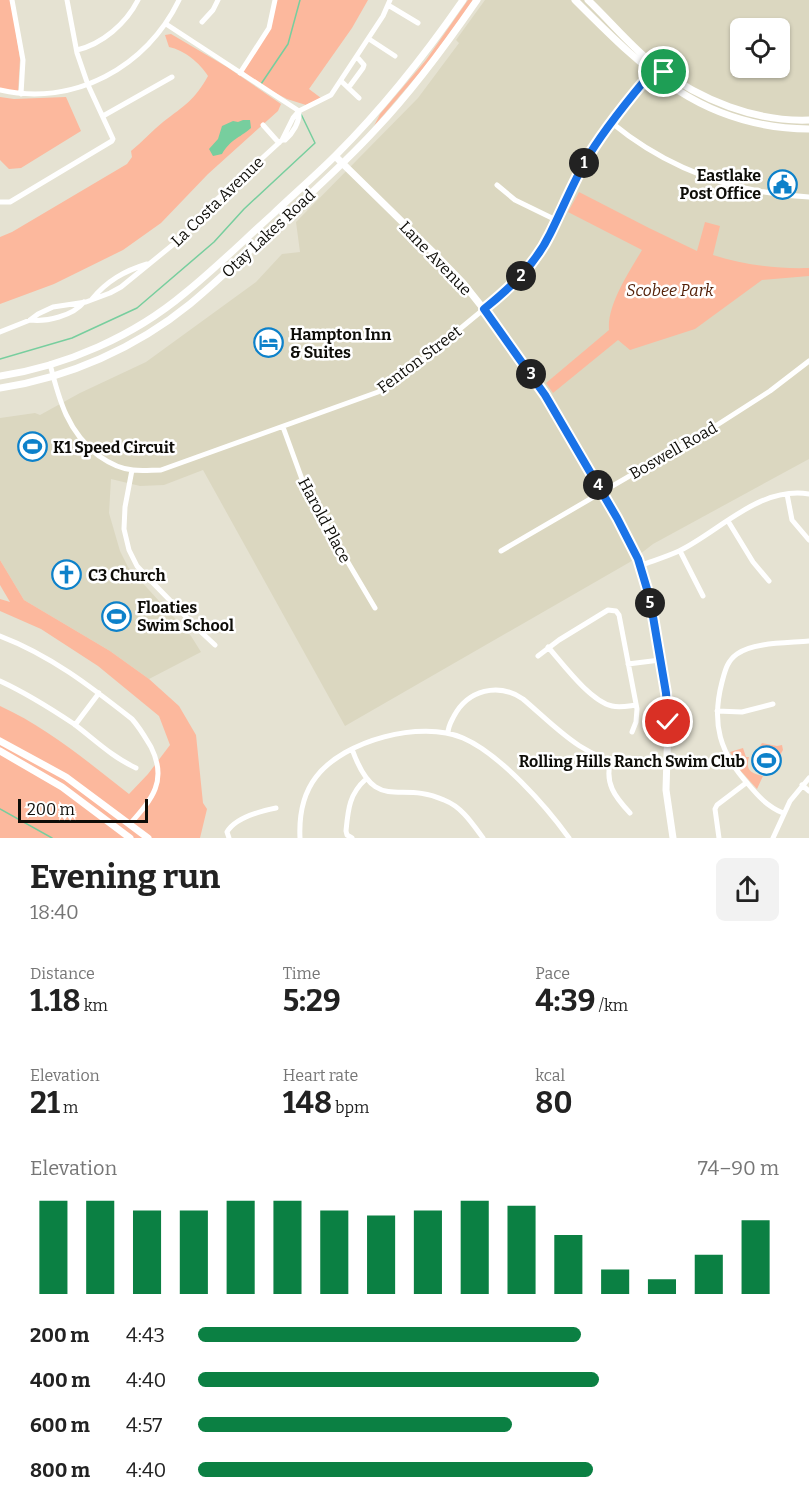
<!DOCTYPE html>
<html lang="en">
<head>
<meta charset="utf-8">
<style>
  body { margin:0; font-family:Bitter,serif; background:#f2f2f2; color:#222; height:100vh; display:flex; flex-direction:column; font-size:22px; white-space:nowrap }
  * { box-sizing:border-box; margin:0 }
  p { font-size:20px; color:#767676 }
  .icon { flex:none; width:33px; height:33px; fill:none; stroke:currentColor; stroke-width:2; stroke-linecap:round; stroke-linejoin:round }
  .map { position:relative; height:838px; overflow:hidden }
  .details { display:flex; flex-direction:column; background:#fff; flex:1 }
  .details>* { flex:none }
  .tools { position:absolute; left:730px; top:18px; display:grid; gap:12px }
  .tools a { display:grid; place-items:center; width:60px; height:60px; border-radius:9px; background:#fff; box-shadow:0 2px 4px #0004; font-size:30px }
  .scale { position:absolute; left:18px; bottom:15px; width:130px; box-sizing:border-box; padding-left:6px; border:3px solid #0e0d08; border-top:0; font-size:16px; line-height:21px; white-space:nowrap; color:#0e0d08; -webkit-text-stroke:4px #fff; paint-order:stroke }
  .pin { position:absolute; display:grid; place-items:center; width:51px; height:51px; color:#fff; margin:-26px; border:3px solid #fff; border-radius:50%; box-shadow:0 2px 6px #0007 }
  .km { position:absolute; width:30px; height:30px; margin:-15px; border-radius:50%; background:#222; color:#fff; font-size:16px; line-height:30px; text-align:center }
  .round { display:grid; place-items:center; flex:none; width:63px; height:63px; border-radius:9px; background:#f2f2f2 }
  .head { display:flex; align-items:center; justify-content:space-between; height:102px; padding:0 30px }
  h1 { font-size:33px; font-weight:700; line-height:45px }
  .stats { display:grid; grid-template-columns:repeat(3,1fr); gap:9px; height:102px; padding:6px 30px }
  .stats div { display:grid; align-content:center }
  .stats b { font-size:30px; font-weight:700 }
  .stats small { font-size:16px; font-weight:400 }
  .stats p { font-size:16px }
  .chart { height:168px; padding:12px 30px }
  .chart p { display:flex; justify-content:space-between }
  .chart svg { width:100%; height:108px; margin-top:6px; stroke:#0b8043; stroke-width:6 }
  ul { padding:0 30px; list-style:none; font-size:20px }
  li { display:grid; grid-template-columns:96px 72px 1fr; align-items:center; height:45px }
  li i { height:15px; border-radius:8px; background:#0b8043 }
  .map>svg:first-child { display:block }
</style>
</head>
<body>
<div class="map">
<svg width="809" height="838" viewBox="0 0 809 838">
  <rect width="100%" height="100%" fill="#e5e2d2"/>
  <!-- built -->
  <path fill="#dbd7c0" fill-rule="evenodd" d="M485,0H809V459L653,544L630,562L345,726L203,470L164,485L140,486L111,479L109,513L120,551L128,567L191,636L201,652L149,679L110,651L24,600L0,560V418L35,413L40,415L80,393L146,362L256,282L282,254L300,252L296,222L418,98L459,43L456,40ZM741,28H780V68H741Z"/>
  <!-- green -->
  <path fill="#fcb89d" d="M0,0H11L20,59L18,93L0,90Z
    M273,0H368L352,28L309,89L321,98L306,105L287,99L260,85L243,71L268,30Z
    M468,0H473L428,63L374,126L380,114L426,60Z
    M171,34L227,67L281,104L278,111L208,174L161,223L123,250L54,284L0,304V237L12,232L127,164L132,157L131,151C142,142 152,131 163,122C185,105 194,101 208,76C200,63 184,50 169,47L165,35Z
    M0,97L14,99L66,97L81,131L21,168L9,169L0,160Z
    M579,192L649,228L697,251L705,222L720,226L713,255C744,265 776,269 809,268V276L762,280L695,329L630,350L618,340L553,393L546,383L609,330C607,305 629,272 642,250L568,212Z
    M0,560L24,600L110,651L149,679L179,706L196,735L203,803L207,809L200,838H0V706C48,728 88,762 129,794L148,774L170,745L159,716L98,666L41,629L0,611V599L10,602L0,585Z
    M762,743L777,746L782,745L783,750L771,771L765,774L753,766L759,756L757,751Z
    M743,748L746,757H749C745,770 751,773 763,776L757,789L740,770L730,752Z"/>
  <!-- water -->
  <path fill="#77ce9e" d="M243,120H250L251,128C238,139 231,139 222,154L213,156L209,149L218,139L222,126L233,121L238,122Z"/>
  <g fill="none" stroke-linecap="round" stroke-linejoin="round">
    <!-- stream -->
    <path stroke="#77ce9e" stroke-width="1.5" d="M261,84L288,44L300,0
      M0,359L72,338L137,308L214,242L244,209L315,143L301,114
      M0,809L52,838"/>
    <!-- minor -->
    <path stroke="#fff" stroke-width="5" d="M12,0L23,60L21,94
      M388,5L418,23
      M202,22L213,10L218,0
      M166,24L299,111
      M369,39L395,56
      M77,50C102,44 126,24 138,0
      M240,73L269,28L275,0
      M341,81L359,98
      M349,87L363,68L364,65L357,57
      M0,90C74,107 147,67 179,0
      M299,111C300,122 293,133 285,140H282L293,118L299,111L331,95L383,16L390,0
      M103,116L172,77
      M612,123C669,170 735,193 809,197
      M263,125L279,143
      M497,185L515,200L556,220
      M0,202H10L112,141L113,139L88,85L77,53L67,0
      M92,299C107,281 124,271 147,264
      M30,320C46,322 73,316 84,302
      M0,332L30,320L38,314L53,307L86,302L110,293L121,287L186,234L203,212L282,140
      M50,364C59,400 68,433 99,456C109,463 121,469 133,470C142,471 152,470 161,470L378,392L404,375L484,309L509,288L526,270L550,235L588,156L653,70
      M283,427L307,493L375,608
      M132,470L125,507L124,529L129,550L137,566L153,583L200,631L215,645
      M787,494L792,520L809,540
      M728,521L753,562L769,581
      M501,551L717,425L770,391L809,361
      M680,551L703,596
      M639,566C652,561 666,557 679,551C720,531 759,486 809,494
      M0,636C50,655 90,686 132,719C140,728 145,737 151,747C168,781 152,799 130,824
      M548,647C563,664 590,701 612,706C620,708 628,706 636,705
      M538,656L559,640L608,610L616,611L619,615L637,709L636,722L632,732
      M628,664L660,660
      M0,681C26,693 50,708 74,724C94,739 112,757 136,768
      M717,711L742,712L773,704
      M75,725L99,693
      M448,733C448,726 451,722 454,716C468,690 498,682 523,699C555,726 582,758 627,764C639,765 651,764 663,765C687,766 705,767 726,756
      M352,749C376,816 398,779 444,800C462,807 472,823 483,838
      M611,760C604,783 615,797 630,813
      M802,785L809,791
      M783,813C767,806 759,797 748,784C720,753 711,724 722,682C725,671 727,661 737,654C753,642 789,643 809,641
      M229,838L227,832C235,818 261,811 276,808
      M300,838C299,817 303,794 316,777C344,740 421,720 463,738C500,754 546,806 569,838
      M352,838L347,835L346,831C348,810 349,794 366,779
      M719,838L715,809L717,805L746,783
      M773,838L790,801L809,778"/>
    <!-- major -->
    <path stroke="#fff" stroke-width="7" d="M575,0C646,71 702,128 809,129
      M588,0C611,22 633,49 658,68C701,100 755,122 809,120
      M335,156L437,256L463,283L498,327L545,395L617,518L638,559L650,599L666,693L668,722L666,790L673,838
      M0,376C66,366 134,336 185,293C216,268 244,240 273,214C294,194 316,175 336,155C383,108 425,55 463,0
      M0,388C68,378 136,348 190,304C220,279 249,251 278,224C311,193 345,163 376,129C414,89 446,45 477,0
      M0,741L66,777L148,838
      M0,751L62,787L130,838"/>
  </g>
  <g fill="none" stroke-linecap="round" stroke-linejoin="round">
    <defs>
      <path id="route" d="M664,72L656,67C633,94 608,124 589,155C574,180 563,208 550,234C535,265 510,288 484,309L545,395L617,518L638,559L650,599L666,693L668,722"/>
    </defs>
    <!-- route casing -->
    <use href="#route" stroke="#fff" stroke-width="12"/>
    <!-- route -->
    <use href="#route" stroke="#1a73e8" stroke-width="8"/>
  </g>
  <!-- icons -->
  <defs>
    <symbol id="civic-ring" viewBox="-11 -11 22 22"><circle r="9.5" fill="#fff" stroke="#0d81ca" stroke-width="1.5"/><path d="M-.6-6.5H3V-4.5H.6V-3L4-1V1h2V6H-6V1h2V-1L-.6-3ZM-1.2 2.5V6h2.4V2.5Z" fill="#0d81ca"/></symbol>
    <symbol id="hotel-ring" viewBox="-11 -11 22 22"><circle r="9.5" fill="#fff" stroke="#0d81ca" stroke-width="1.5"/><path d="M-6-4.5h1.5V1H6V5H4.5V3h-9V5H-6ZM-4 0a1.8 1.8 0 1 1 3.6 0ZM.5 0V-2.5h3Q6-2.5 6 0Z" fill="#0d81ca"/></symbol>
    <symbol id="stadium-ring" viewBox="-11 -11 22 22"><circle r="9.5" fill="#fff" stroke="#0d81ca" stroke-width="1.5"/><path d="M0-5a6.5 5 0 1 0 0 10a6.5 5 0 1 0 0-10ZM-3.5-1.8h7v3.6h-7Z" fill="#0d81ca"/></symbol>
    <symbol id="church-ring" viewBox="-11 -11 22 22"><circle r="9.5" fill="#fff" stroke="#0d81ca" stroke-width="1.5"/><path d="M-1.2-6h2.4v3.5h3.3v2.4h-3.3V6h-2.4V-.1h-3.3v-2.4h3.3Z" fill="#0d81ca"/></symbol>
  </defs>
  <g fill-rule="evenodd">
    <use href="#civic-ring" x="766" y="168" width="33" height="33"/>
    <use href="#hotel-ring" x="252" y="326" width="33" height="33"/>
    <use href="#stadium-ring" x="16" y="430" width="33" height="33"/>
    <use href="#church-ring" x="50" y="558" width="33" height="33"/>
    <use href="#stadium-ring" x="100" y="600" width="33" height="33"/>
    <use href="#stadium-ring" x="750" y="744" width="33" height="33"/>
  </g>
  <g text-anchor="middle" stroke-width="5" stroke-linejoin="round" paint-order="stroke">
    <!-- poi labels -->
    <g font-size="16" font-weight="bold" fill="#0e0d08" stroke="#fff" text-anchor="start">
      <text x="761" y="181" text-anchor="end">Eastlake<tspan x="761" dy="18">Post Office</tspan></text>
      <text x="290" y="340">Hampton Inn<tspan x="290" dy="18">&amp; Suites</tspan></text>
      <text x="53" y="453">K1 Speed Circuit</text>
      <text x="88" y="581">C3 Church</text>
      <text x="137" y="613">Floaties<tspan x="137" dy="18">Swim School</tspan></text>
      <text x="745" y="767" text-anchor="end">Rolling Hills Ranch Swim Club</text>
    </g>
    <!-- street labels -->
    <g font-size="16" fill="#0e0d08" stroke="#fff">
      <text transform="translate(217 201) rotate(-44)" y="6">La Costa Avenue</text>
      <text transform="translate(268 233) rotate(-43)" y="6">Otay Lakes Road</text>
      <text transform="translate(436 258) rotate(46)" y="6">Lane Avenue</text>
      <text transform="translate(419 359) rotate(-37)" y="6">Fenton Street</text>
      <text transform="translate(673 450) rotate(-30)" y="6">Boswell Road</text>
      <text transform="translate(325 520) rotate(62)" y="6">Harold Place</text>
    </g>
    <!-- park labels -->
    <g font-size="16" font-style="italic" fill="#542109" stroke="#fff">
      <text x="670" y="296">Scobee Park</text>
    </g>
  </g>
</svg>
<div class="tools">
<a><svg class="icon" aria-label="locate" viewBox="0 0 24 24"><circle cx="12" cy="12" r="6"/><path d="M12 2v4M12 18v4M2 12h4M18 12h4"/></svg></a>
</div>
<div class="scale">200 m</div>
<div class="pin" style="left:664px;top:72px;background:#1e9e55"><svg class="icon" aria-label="arrive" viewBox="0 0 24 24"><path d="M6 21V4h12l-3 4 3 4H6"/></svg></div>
<div class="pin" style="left:668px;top:722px;background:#d93025"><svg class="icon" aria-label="check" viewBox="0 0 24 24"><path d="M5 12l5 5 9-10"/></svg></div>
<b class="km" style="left:584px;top:163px">1</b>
<b class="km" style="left:521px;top:276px">2</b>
<b class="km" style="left:531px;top:374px">3</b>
<b class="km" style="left:598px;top:485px">4</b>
<b class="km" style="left:650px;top:603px">5</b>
</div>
<section class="details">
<div class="head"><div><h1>Evening run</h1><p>18:40</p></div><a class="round"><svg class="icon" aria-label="share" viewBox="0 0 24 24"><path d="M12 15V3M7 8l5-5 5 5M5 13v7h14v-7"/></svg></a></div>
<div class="stats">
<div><p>Distance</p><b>1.18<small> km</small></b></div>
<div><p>Time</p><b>5:29</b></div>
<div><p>Pace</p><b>4:39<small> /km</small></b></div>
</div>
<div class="stats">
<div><p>Elevation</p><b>21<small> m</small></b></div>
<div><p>Heart rate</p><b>148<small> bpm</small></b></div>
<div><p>kcal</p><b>80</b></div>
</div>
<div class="chart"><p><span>Elevation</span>74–90 m</p>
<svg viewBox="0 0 160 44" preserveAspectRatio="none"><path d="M5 44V6M15 44V6M25 44V10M35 44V10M45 44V6M55 44V6M65 44V10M75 44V12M85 44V10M95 44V6M105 44V8M115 44V20M125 44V34M135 44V38M145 44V28M155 44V14"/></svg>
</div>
<ul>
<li><b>200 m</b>4:43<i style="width:66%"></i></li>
<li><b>400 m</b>4:40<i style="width:69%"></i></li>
<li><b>600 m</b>4:57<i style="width:54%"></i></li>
<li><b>800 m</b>4:40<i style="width:68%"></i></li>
</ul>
</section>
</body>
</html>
